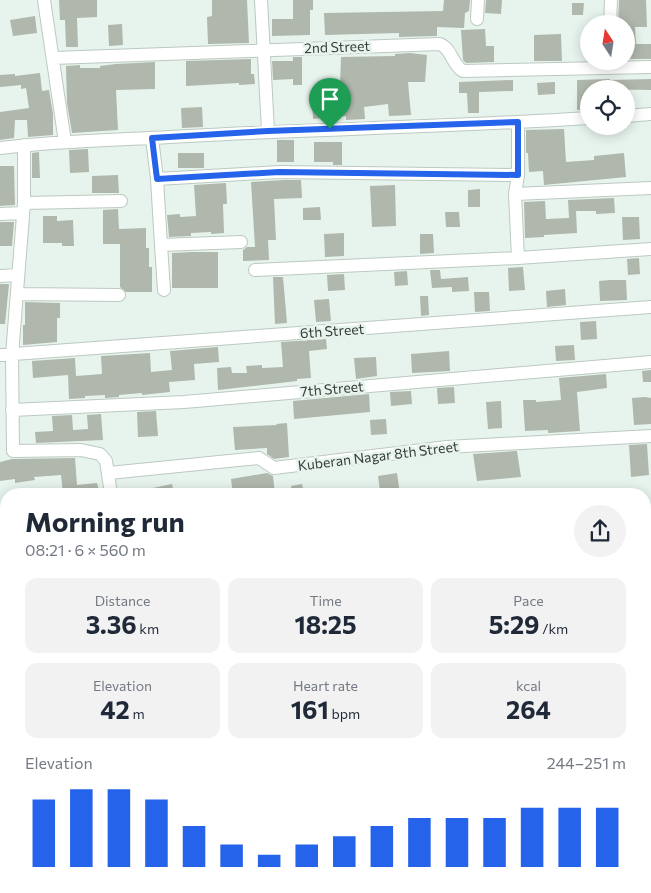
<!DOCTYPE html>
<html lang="en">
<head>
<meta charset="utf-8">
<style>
  body { margin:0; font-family:Commissioner,sans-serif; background:#f2f2f3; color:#1f2937; height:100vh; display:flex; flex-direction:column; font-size:19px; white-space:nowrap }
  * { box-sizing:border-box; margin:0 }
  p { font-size:16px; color:#747a83 }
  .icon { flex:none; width:28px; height:28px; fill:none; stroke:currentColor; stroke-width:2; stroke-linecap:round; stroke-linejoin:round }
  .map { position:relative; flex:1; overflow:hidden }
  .drawer { position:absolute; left:0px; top:488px; width:651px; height:406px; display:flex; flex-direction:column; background:#fff; border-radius:20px 20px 0 0; box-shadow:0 2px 12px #0003 }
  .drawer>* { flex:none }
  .needle { width:32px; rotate:348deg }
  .controls { position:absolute; left:580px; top:15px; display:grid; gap:10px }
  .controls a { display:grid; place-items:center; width:55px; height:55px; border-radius:50%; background:#fff; box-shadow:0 2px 12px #0003; font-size:25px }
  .pin { position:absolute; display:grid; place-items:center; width:42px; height:42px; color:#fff; margin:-51px -21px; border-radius:50% 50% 50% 0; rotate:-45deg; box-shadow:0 0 5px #0007 }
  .pin .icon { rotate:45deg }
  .round { display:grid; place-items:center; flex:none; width:52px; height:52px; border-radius:26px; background:#f2f2f3 }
  .headline { display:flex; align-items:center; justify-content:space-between; height:85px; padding:0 25px }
  h1 { font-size:28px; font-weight:700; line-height:38px }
  .stats { display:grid; grid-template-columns:repeat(3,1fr); gap:8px; height:85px; padding:5px 25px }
  .stats div { display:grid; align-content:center; border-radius:12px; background:#f2f2f3; text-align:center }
  .stats b { font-size:25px; font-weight:700 }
  .stats small { font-size:14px; font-weight:400 }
  .stats p { font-size:14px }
  .chart { height:140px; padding:10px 25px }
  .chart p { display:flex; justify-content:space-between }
  .chart svg { width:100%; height:90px; margin-top:5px; stroke:#2563eb; stroke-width:6 }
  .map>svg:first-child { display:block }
</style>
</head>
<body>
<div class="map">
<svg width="651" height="893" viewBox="0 0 651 893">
  <rect width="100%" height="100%" fill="#e7f4ed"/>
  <!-- building -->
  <path fill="#b0b7ac" d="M59,0H97V17L77,18L78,47H66L65,20H60Z
    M212,0H247L249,43L208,44L207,17L212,16Z
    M293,0H313V10H310V35L272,36V19H293Z
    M444,0H470L469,11L465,13L464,28L437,27V36L399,37V33L325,35L324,13L443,11Z
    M486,0H502L501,14L485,13Z
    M619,0H646L647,27H635L636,44H651V59H626V24H618Z
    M572,3H584L583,15H572Z
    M35,16L37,33L13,36L10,20Z
    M122,24L123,45L109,46L108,25Z
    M485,29L486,46H494V62L466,63L463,60L461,30Z
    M561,34L562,61H534V35Z
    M410,53L427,55L425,82H408L411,115L389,116L388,104L364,107L365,119L346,120V116L313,119L312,98L328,97L327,87L340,86L341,57L395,56V54Z
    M293,57H302V85H293V79L273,80L272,61H293Z
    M251,59V74H254L255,84L239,85V83L186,86V61Z
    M155,62V89L116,90L118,130L72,133L67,103L66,66L80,65V68H100V66L116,64Z
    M40,73L42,91L49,90L53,114V135L28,137L27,120H15L14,138L0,140V112L29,108L26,88L21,89V85L0,87V75L15,74V76Z
    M610,79V80L651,79V90L589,89V109L577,110V80Z
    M513,80V91L479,92V113H468L467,93H459V82Z
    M555,82V94L538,95L537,83Z
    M202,107L203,127L182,128L181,108Z
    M564,129L566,162L594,160V156L624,153L626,177L544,185L543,171L529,172L528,153H526V130Z
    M277,140H294V162H277Z
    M314,142H342V165H333V162H314Z
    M88,149L89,172L70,173L69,150Z
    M39,152L40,178H32V153Z
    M178,153H204V168H178Z
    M0,166H14L15,205L0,206Z
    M118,175L119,193H92V176Z
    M284,180H301L302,198L274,199L276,240H268L269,260L243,261V250L247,247H255L251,182Z
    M226,183L227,204H223L224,233L211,234V232L191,233V236L169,237L167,215L180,214V217L196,216L194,185Z
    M395,185L396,226L372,227L370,186Z
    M480,189V207H468V190Z
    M614,198L615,213L596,214V211H576L577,233L544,235V237L525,238L524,202L545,201L546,219L569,218L568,200Z
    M320,207L321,220H303V208Z
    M118,209L119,229L146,228V248H149V267H152V292H126L120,287V244H103V210Z
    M445,212H459L460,227H446Z
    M43,216H57V221L73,220L74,246H62V243H43Z
    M622,217H639L640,239L623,240Z
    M0,222H14L12,246H0Z
    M344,233V256L325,257L324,234Z
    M420,234H433L434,253L420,254Z
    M192,252H218V288H172V253Z
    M639,258L640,274L628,275L627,259Z
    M523,267L525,290L509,291L508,268Z
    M430,270H440L441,279L468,277L469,291L452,292V287L432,288Z
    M407,271L408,285L395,286L394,272Z
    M344,274L345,290L328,291L327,275Z
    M273,277H283L287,323L275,324Z
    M610,280H626L627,300L600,301L599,281Z
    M0,284H9L5,324H0Z
    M565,289L566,305L547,307L546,291Z
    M474,292H489L490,311L475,312Z
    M420,296H428L429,315L421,316Z
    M329,299L331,321L316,322L314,300Z
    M25,302L60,303V318H57V342L23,345V325H25Z
    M596,321L597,339L581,340L580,322Z
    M326,339L327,349L309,351L311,378L297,379V381L218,390L217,368L231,367L232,373H247L246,366L262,365V368L283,367L281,342Z
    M574,345L575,360L556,361L555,346Z
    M218,347L219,362L194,364L195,380L169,382L170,392L142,395V393L119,395V397L105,398V395L85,396V398L69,399L68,375L33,378L32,361L75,358L76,376L102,374L101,356L150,353L151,372L172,370L170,351Z
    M449,351L450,371L412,373L411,354Z
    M376,357L377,376L356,379L354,358Z
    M651,370V382H643L642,371Z
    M606,374L607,388L577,392L580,431L548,433V430L525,431L523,400H536V402L561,400L559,378Z
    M454,387L455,403L438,404L437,388Z
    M411,391L412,404L391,406L390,392Z
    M369,394L370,412L294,419L293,401Z
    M645,397L651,398V424L634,425L632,398Z
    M501,401L502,428L488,429L486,402Z
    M156,411L158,436L138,437L137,412Z
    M101,414L103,440L36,443L35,432L53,431L52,416L72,415L73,430L88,429L87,415Z
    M386,419L387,434L371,435L370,420Z
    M287,423L289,457L274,459L267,454V448L235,450L233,427L277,425L276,424Z
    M647,444L649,475L631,477L629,445Z
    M517,451L521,477L477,481L473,454Z
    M75,458L77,485L97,483L100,494H63L61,475L34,477L35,480L15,483V479L0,481V462L12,459Z
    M267,473L273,476L275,494H233L231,479Z
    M397,473L400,494H389L388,490L380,491L378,476Z
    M172,484L174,494H144L143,490Z
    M302,484L304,494H292L291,486Z"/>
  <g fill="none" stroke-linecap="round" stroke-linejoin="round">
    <defs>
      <path id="minor" d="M44,0L65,142
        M261,0L268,131
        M477,19L478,0
        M610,24L611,0
        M53,58L440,44C452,49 452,65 463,71L651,67
        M626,116L651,114
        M152,138L157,179L161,245L241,242
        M24,145V203L12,355L13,451L81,450L100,454L106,461L111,494
        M0,148C56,141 113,140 170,137C309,129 449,127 589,118
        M157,179L279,172L518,175
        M515,194L651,188
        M24,203L121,201
        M0,214L23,213
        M161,245L164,290
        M518,258L515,194L518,175V122
        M255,270L518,258L651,249
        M0,276L17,275
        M17,294L119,295
        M0,355L651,307
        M12,410L184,402L651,362
        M109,473L259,458L274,468L282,467L447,447L651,436
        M0,519L6,518
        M645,520L651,519
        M0,578L6,577
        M645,591H651
        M0,646L6,645
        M645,668L651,667
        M0,686H6
        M0,730L6,729
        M645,744L651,743
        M0,792L6,793
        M645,816L651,815
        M0,872H6
        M254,888V893
        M73,893L74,888
        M611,893L651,889"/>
    </defs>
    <!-- minor casing -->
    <use href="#minor" stroke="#bcc9c1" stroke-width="14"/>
    <!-- minor -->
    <use href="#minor" stroke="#fff" stroke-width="12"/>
  </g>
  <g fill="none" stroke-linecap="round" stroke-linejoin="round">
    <defs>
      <path id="route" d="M518,122V175L279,172L157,179L152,138L268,131Z"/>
    </defs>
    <!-- route casing -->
    <use href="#route" stroke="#fff" stroke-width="10"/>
    <!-- route -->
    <use href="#route" stroke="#2563eb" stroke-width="6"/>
  </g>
  <g text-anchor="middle" stroke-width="5" stroke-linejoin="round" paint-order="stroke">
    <!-- street labels -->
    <g font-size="14" fill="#383d3a" stroke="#e7f4ed">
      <text transform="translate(337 47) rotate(-2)" y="5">2nd Street</text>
      <text transform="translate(332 331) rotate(-4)" y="5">6th Street</text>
      <text transform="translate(332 389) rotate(-5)" y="5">7th Street</text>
      <text transform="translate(378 456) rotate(-7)" y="5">Kuberan Nagar 8th Street</text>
    </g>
  </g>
</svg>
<div class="controls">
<a><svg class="needle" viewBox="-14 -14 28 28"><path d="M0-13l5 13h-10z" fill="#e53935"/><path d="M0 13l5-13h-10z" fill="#747a83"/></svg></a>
<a><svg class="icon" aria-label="locate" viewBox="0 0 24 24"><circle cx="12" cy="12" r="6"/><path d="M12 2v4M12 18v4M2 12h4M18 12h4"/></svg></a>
</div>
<div class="pin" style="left:330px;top:129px;background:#1e9e55"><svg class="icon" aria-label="arrive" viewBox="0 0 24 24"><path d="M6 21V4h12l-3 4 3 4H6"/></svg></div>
<section class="drawer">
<div class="headline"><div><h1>Morning run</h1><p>08:21 · 6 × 560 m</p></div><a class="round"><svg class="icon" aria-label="share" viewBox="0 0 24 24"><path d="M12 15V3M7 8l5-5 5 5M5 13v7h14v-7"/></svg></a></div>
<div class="stats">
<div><p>Distance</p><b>3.36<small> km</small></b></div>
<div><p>Time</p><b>18:25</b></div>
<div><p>Pace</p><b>5:29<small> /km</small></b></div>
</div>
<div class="stats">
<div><p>Elevation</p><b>42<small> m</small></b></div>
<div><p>Heart rate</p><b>161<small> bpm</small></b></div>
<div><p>kcal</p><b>264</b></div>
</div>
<div class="chart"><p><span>Elevation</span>244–251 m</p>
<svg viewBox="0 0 160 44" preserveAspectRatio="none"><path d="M5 44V11M15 44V6M25 44V6M35 44V11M45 44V24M55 44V33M65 44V38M75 44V33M85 44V29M95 44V24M105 44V20M115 44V20M125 44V20M135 44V15M145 44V15M155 44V15"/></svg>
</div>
</section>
</div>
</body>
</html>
